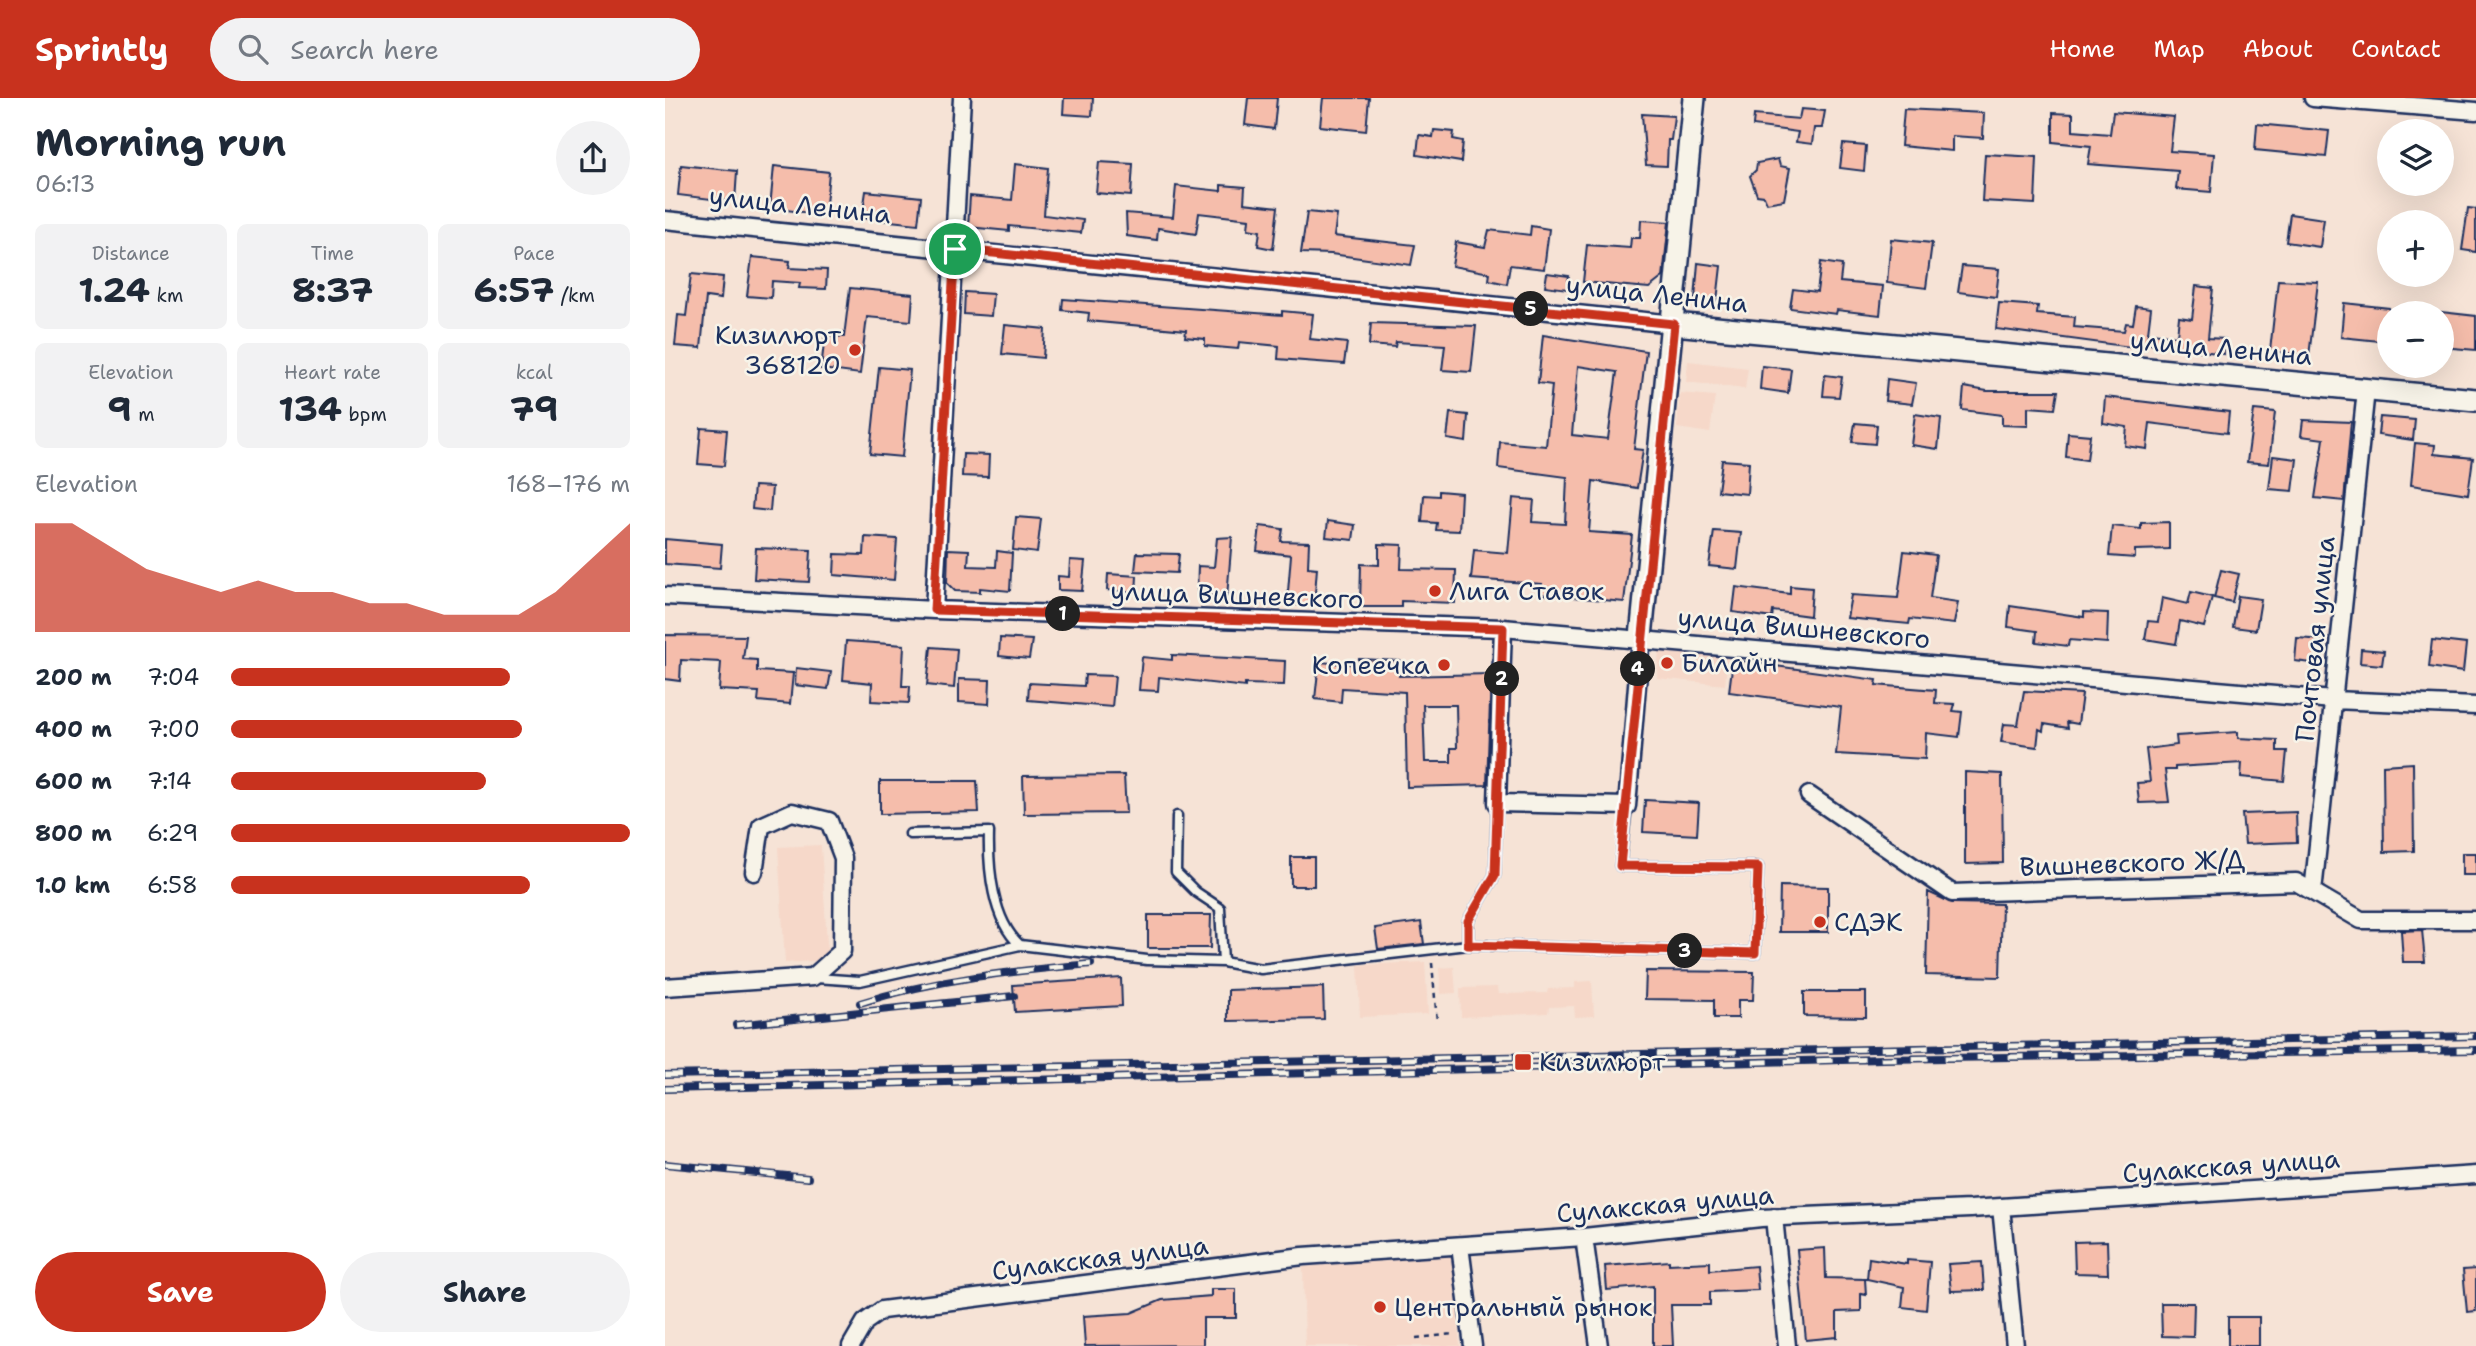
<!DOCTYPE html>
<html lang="en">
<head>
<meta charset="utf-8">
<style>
  body { margin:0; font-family:"Shantell Sans",sans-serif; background:#f2f2f3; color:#1f2937; height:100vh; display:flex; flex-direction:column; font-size:26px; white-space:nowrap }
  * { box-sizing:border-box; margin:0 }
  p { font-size:23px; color:#747a83 }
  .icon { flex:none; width:38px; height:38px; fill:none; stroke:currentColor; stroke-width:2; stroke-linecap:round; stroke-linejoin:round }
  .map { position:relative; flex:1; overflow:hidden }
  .sheet { display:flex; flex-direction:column; background:#fff; width:665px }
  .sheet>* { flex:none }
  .buttons { position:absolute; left:1712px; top:21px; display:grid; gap:14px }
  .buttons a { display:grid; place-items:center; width:77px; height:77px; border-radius:50%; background:#fff; box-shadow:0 7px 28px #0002; font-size:35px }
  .pin { position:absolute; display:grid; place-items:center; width:60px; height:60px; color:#fff; margin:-30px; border:4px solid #fff; border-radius:50%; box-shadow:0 2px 7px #0007 }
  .km { position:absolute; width:35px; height:35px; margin:-18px; border-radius:50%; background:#222; color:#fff; font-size:19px; line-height:35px; text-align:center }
  .round { display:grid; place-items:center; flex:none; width:74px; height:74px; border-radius:37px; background:#f2f2f3 }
  .headline { display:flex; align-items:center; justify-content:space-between; height:119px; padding:0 35px }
  h1 { font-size:38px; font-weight:700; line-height:52px }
  .figures { display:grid; grid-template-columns:repeat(3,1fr); gap:10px; height:119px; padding:7px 35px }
  .figures div { display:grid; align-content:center; border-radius:10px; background:#f2f2f3; text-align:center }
  .figures b { font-size:35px; font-weight:700 }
  .figures small { font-size:19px; font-weight:400 }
  .figures p { font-size:19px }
  .chart { height:196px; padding:14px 35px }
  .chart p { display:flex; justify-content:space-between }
  .chart svg { width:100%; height:126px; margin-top:7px; fill:#c8321e; opacity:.7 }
  .action { display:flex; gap:14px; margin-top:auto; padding:14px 35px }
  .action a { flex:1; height:80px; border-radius:42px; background:#c8321e; color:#fff; font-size:28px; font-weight:700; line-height:80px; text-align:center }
  .action a+a { background:#f2f2f3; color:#1f2937 }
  ul { padding:0 35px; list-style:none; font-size:23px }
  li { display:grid; grid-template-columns:112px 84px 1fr; align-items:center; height:52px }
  li i { height:18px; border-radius:9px; background:#c8321e }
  header { display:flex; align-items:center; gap:42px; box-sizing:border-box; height:98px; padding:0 35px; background:#c8321e; color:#fff }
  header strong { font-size:33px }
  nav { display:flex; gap:38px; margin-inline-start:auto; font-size:24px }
  .search { width:490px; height:63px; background:#f2f2f3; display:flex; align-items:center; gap:18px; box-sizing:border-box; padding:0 24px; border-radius:38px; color:#747a83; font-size:26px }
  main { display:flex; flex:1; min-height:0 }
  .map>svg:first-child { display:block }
</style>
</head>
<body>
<header>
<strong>Sprintly</strong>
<div class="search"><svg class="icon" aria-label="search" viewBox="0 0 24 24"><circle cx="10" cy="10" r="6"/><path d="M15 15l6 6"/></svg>Search here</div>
<nav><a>Home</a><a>Map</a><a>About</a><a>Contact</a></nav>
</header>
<main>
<section class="sheet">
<div class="headline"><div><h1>Morning run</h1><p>06:13</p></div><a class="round"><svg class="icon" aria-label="share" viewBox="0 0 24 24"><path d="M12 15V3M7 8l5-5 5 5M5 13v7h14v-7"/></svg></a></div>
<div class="figures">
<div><p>Distance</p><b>1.24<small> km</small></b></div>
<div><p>Time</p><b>8:37</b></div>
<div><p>Pace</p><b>6:57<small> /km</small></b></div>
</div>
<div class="figures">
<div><p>Elevation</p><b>9<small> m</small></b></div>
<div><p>Heart rate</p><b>134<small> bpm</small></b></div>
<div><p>kcal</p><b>79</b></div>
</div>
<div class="chart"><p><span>Elevation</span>168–176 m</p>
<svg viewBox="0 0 160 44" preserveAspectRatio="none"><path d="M0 44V6L10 6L20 14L30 22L40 26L50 30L60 26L70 30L80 30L90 34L100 34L110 38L120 38L130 38L140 30L150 18L160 6V44z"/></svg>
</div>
<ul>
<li><b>200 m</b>7:04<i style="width:70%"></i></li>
<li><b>400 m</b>7:00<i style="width:73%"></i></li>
<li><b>600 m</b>7:14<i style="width:64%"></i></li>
<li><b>800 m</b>6:29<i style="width:100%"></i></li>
<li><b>1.0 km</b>6:58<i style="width:75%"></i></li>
</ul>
<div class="action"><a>Save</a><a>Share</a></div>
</section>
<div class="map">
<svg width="1811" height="1248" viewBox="0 0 1811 1248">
  <rect width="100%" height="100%" fill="#f6e3d6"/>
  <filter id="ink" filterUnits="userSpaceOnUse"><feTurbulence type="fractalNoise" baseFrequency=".0143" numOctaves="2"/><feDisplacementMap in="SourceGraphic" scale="14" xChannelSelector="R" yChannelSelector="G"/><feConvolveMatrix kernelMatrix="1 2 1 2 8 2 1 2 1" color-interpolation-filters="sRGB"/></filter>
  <g filter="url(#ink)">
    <!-- built -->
    <path fill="#f6d8c9" d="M1023,263L1083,270L1080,291L1021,284Z
      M1015,295L1050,298L1045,335L1012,330Z
      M994,550L1063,556L1060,587L992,580Z
      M156,747L163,862L120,865L113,749Z
      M760,864L763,916L695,919L693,867Z
      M789,869L791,895L776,896L774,870Z
      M927,883L929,918L910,919L909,908L884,909L883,915L796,919L795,890L832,889L833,896L882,895L883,891L910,890V884Z
      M788,1156L795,1248H640L638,1169Z"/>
    <!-- building -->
    <path fill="#f5bdab" stroke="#1b2f5e" stroke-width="2" fill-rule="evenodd" d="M399,0H428L427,18L398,16Z
      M583,0H612L609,31L580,27Z
      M658,0H704L701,33L655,28Z
      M1136,11L1160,13L1157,30H1149L1147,46L1131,44L1133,34L1088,28L1089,17L1134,21Z
      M1239,11L1319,15L1318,40L1287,38V53L1236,48Z
      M1448,14L1509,19L1505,53L1549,56L1546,94L1511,91L1513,73L1423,66L1426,48L1388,44V15L1408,16V33L1445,36Z
      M977,16L1009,18L1006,42H1003L1002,68L981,67Z
      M1592,26L1664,33L1661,59L1590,52Z
      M769,32L789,34L788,41L798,43L796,64L752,57L754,37L768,39Z
      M1178,46L1201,48L1199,73L1175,70Z
      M1320,56L1372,59L1370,106L1317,103Z
      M1113,61L1115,68L1125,70L1119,102L1102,105L1099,98L1092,97L1085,78L1091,72L1092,65Z
      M434,64L468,66L466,98L431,95Z
      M350,66L383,70L379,117L418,122L416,135L344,128V133L303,129L305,98L347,102Z
      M16,67L72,73L70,104L13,97Z
      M109,68L164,74L160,117L105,110Z
      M556,87L580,89L579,105L613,109L608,151L593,148L595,133L583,131L584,121L534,115L531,136L493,130L492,142L462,138L461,115L508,119L511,88L556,93Z
      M201,93L256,99L253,126L197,120Z
      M1803,110L1811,111V154L1797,152Z
      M642,114L672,117L669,138L750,147L746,167L666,156L636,155Z
      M1625,116L1659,121L1655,149L1621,144Z
      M976,122L1004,124L998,179L984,190L918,184L922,147L965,150L966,140H975Z
      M866,128L884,131L879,171L845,167L842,186L824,182L825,175L787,168L791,144L820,149L824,132L865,137Z
      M1226,141L1267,145L1261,190L1222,185Z
      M87,159L125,163L124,170L162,172L161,191L134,190L135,185L107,183L106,200L82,198Z
      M1156,164L1177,167L1175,184L1218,188L1215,217L1172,212L1171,216L1125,210L1128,191L1152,194Z
      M1033,165L1056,168L1052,203L1030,201Z
      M1297,168L1334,171L1331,199L1293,194Z
      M882,175L904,178L902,191L880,188Z
      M26,176L58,179L56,201L41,199L36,250L10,248L13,217L21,218Z
      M1613,182L1653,184L1644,258L1605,253Z
      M1531,188L1548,190L1543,240L1560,241L1559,256L1486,246L1487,235L1512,238L1514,219L1527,221Z
      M185,190L248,196L246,223L202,219L195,276L156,271L160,237L179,239Z
      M300,194L328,196L326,218L299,216Z
      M398,201L617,217V213L648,216L645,241L682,245L679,266L613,261L614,248L574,244L573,251L540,248V241L520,239L521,232L423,223L424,215L397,212Z
      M1334,205L1373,208L1372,216L1410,219L1409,229L1459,233L1461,225L1468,226L1471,208L1486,210L1481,251L1331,231Z
      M1679,205L1724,210V244L1676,239Z
      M1776,214L1811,218V252L1776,249Z
      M706,225L811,228L806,274L777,272L780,247L731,244L730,249L704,247Z
      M340,227L380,231L378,260L337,256Z
      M878,237L981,253L969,351L978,352L972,390L928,383L924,434L967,437L959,504L876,496L877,486L806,481L809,452L843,455L848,400L869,402L867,424L900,426L902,379L833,370L835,344L881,348L887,287L873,285ZM913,268L952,274L943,341L907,337Z
      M1097,268L1126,271L1123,295L1095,291Z
      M214,269L245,272L237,359L205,356Z
      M1160,277L1177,279L1174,299L1158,298Z
      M1222,281L1251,285L1247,306L1220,303Z
      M1299,289L1322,293H1393L1390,311L1363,309V328L1337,327V317L1297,312Z
      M1440,299L1564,314L1562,335L1485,325L1482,351L1460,348L1462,329L1438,325Z
      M1589,312L1610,314L1604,366L1582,364Z
      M785,315L803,317L801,344L782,341Z
      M1250,316L1276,320L1273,351L1246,347Z
      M1715,319L1750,322L1748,342L1713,337Z
      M1638,322L1686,324L1679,403L1650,400L1659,341L1636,338Z
      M1190,325L1212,327L1210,346L1187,344Z
      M36,330L62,332L59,368L33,366Z
      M1403,335L1425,337L1422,362L1401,359Z
      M1750,345L1770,347L1769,356L1808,360L1803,396L1746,387Z
      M298,356L324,357L323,379L297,378Z
      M1608,358L1632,361L1628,393L1604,391Z
      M1057,362L1084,364L1082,396L1053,393Z
      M89,388L107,389L105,413L87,411Z
      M774,393L796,395L794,433L771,432L772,425L757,424L759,397L774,398Z
      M351,419L376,421L372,455L348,452Z
      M663,423L690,427L688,442L661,439Z
      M1504,424V451L1470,452V460L1444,458L1447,428L1476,431V425Z
      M595,428L618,431L616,443L644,444L643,469L652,470L649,508L622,506L626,457L592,453Z
      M1049,433L1076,435L1072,471L1044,468Z
      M200,439L232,441L229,482L169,477L170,456L199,457Z
      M567,439L562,499L532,496L533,468L549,469L552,440Z
      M0,441L57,446L55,470L0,466Z
      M714,446L737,447L736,471L791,472L790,505L736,503V509H695L696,466L714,467Z
      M91,450L146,452L144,484L89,481Z
      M283,451L304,452L303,468L331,469L332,453L347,455L345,493L315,490V494L290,493L282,485Z
      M1239,453L1271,457L1265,500L1293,504L1289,526L1245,521L1244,526L1182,520L1186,497L1233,500Z
      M472,455L514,456L512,475L470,473Z
      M405,462L420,463L417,493L393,492V478L404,479Z
      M1556,472L1574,476L1567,504L1549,500Z
      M443,476L472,478L471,495L442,492Z
      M1125,488L1147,490L1145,518L1108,513L1107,520L1068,514L1071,489L1125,496Z
      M1526,494L1547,499L1539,529L1515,523L1511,546L1480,541L1483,523L1493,524L1497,500L1523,506Z
      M1573,498L1596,501L1591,532L1568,529Z
      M1345,508L1419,519V514L1443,515L1442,545L1404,542L1403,548L1371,544L1372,533L1343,529Z
      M0,537L81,538L78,561L92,562V573L128,575L125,606L93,603L94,594L54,592L56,564L16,562L15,583L0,581Z
      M335,540L367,542L364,561L334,558Z
      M1632,540L1659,542L1656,566L1630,563Z
      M1767,542L1801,546L1798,574L1764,569Z
      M181,543L239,547L237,588H245L244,605L206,603L207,585L178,582Z
      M266,549L292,551L289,590L262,587Z
      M1696,551L1719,553L1717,567L1695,565Z
      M507,557L620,563L619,587L580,586V589L494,579L493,593L474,592L477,559L507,562Z
      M694,561L735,563L734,578L826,576L822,687L742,689L740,594L677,590L676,604L650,601L654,564L694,567ZM758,607H791L792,650H786V664H760Z
      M1068,562L1212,582L1211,587L1271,592L1270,605L1290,606L1288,613L1297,614L1294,639L1261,635L1260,661L1171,656L1176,609L1064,594Z
      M131,570L166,574L163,591L130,587Z
      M420,577L450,578L447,609L363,602L364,585L419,588Z
      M294,581L325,582L324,606L294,604Z
      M1359,593L1417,596L1413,626L1402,624L1403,630L1379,626L1378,633L1374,631L1372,649L1336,644L1339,626L1353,627Z
      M1573,634V640L1612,642V653H1622L1619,683L1576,679L1577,665L1510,669V672H1500L1504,704L1474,705L1472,685L1485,684L1481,651L1512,647L1511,638Z
      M1748,665L1749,753L1719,754L1718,667Z
      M1300,674L1337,676L1338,765L1300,766Z
      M459,677L461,715L359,716L358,678Z
      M215,683H312L314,714L215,716Z
      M980,702L1034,705L1032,737L978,734Z
      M1631,714L1632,744L1580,746L1577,716Z
      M1797,755H1811V777H1797Z
      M626,759H649V788H626Z
      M1115,788L1163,789V834H1114Z
      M1263,794L1287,805L1337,806L1335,879L1261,877Z
      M483,817H546L545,850H483Z
      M756,824L759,846L713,851L710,830Z
      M1757,832L1760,864H1738L1736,833Z
      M981,873L1089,874L1088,902H1073V920H1049V902L980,901Z
      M456,880L457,908L350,914L348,887Z
      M658,889L659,921L563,923V892Z
      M1139,894H1201V919L1139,918Z
      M1442,1143L1443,1176L1410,1175L1409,1144Z
      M1160,1150L1161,1180L1200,1181L1201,1197L1196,1196V1213L1172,1214V1239L1141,1242L1132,1152Z
      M1204,1160L1242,1166V1162L1265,1164L1261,1212L1237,1209L1239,1189L1202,1181Z
      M1004,1163V1166L1045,1164V1172L1091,1168L1093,1192L1045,1194V1207H1006L1008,1248H988V1188L942,1192L940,1168Z
      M1317,1164L1319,1192L1286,1193L1283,1166Z
      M1811,1171V1213L1802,1214L1798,1172Z
      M546,1191H571V1220H538V1247L420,1248L418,1218L466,1215L497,1202L546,1198Z
      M1496,1205H1529L1528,1239L1497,1238Z
      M1563,1219H1594V1248H1563Z"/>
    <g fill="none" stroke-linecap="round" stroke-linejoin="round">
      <defs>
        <path id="lane" d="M832,705L830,777L803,823V847L1090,855L1093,769L955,768L962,708
          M245,736L324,734C323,769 327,822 355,847
          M558,864L596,871L803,847
          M151,880L195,883L355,847L482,862L558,864L555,810L531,794L511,774L512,718"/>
        <path id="street" d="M1648,0L1811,13
          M0,122L1009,226
          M0,498L269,512L838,530L1668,602L1811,608
          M269,512L297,0
          M838,530L832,705L962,708L976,539
          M1144,697L1287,795L1631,784L1696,822H1811
          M1648,794L1701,292
          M0,889L148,879L177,853L178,760L164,723L127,714L96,728L89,774
          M1336,1109L1350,1248
          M1109,1119L1122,1248
          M919,1139L934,1248
          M795,1148L808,1248
          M186,1248L200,1224L217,1212L638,1158L919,1139L1096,1120L1305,1111L1811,1077"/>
        <path id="secondary" d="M1009,226L1811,302
          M976,539L1029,0"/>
      </defs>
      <!-- lane casing -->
      <use href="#lane" stroke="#1b2f5e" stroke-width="13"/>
      <!-- street casing -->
      <use href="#street" stroke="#1b2f5e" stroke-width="21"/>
      <!-- secondary casing -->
      <use href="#secondary" stroke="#1b2f5e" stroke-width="26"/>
      <!-- path -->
      <path stroke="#1b2f5e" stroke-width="2.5" stroke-dasharray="5 5" stroke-linecap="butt" d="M767,865L772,924
        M751,1240L789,1236"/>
      <!-- lane -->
      <use href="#lane" stroke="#f7f3e8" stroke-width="8"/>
      <!-- street -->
      <use href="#street" stroke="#f7f3e8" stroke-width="16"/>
      <!-- secondary -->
      <use href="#secondary" stroke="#f7f3e8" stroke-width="21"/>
      <defs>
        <path id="rail" d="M195,905C271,881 347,873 426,866
          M71,927L349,898
          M0,977L1811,938
          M0,991L1218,961L1811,952
          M0,1066L143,1080"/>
      </defs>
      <!-- rail casing -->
      <use href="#rail" stroke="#1b2f5e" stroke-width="8"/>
      <!-- rail -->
      <use href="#rail" stroke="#f7f3e8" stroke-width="5" stroke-dasharray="16" stroke-linecap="butt"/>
    </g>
  </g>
  <g fill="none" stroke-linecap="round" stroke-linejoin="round" filter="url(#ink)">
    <defs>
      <path id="route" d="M290,151L1009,226L955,768L1093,769L1090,855L803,847V823L830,777L838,530L269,512Z"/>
    </defs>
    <!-- route casing -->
    <use href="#route" stroke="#fff" stroke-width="14"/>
    <!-- route -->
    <use href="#route" stroke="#c8321e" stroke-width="9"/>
  </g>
  <!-- markers -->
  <g fill="#c8321e" stroke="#f7f3e8" stroke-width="2.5">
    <circle cx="190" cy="252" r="7"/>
    <circle cx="770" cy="493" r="7"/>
    <circle cx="1002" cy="565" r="7"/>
    <circle cx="779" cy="567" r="7"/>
    <circle cx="1155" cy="824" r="7"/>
    <rect x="849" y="955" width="18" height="18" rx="3.5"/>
    <circle cx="715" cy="1209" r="7"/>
  </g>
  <g text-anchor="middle" stroke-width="5" stroke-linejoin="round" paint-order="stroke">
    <!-- street labels -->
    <g font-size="26" fill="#1b2f5e" stroke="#f7f3e8">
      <text transform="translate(135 107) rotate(6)" y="9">улица Ленина</text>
      <text transform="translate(992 196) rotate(6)" y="9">улица Ленина</text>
      <text transform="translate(1556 250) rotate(5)" y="9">улица Ленина</text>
      <text transform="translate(572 497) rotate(2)" y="9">улица Вишневского</text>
      <text transform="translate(1139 530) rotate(5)" y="9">улица Вишневского</text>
      <text transform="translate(1650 541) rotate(-84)" y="9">Почтовая улица</text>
      <text transform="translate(1467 765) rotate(-2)" y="9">Вишневского Ж/Д</text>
      <text transform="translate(1566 1068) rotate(-4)" y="9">Сулакская улица</text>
      <text transform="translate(1000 1106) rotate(-5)" y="9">Сулакская улица</text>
      <text transform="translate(435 1160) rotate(-7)" y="9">Сулакская улица</text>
    </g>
    <!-- poi labels -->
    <g font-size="26" fill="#1b2f5e" stroke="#f7f3e8" text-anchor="start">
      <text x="176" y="246" text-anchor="end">Кизилюрт<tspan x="176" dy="30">368120</tspan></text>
      <text x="784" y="502">Лига Ставок</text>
      <text x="1016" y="574">Билайн</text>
      <text x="765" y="576" text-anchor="end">Копеечка</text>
      <text x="1169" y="833">СДЭК</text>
      <text x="874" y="973">Кизилюрт</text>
      <text x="729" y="1218">Центральный рынок</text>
    </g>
  </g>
</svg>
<div class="buttons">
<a><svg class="icon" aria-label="layers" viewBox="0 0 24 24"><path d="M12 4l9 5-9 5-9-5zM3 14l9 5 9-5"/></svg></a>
<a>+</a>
<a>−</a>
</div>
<div class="pin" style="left:290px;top:151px;background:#1e9e55"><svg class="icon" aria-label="arrive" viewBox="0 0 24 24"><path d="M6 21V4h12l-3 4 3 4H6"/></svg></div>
<b class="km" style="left:398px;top:516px">1</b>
<b class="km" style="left:837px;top:581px">2</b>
<b class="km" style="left:1020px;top:853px">3</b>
<b class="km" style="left:973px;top:571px">4</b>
<b class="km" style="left:866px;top:211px">5</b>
</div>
</main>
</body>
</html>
